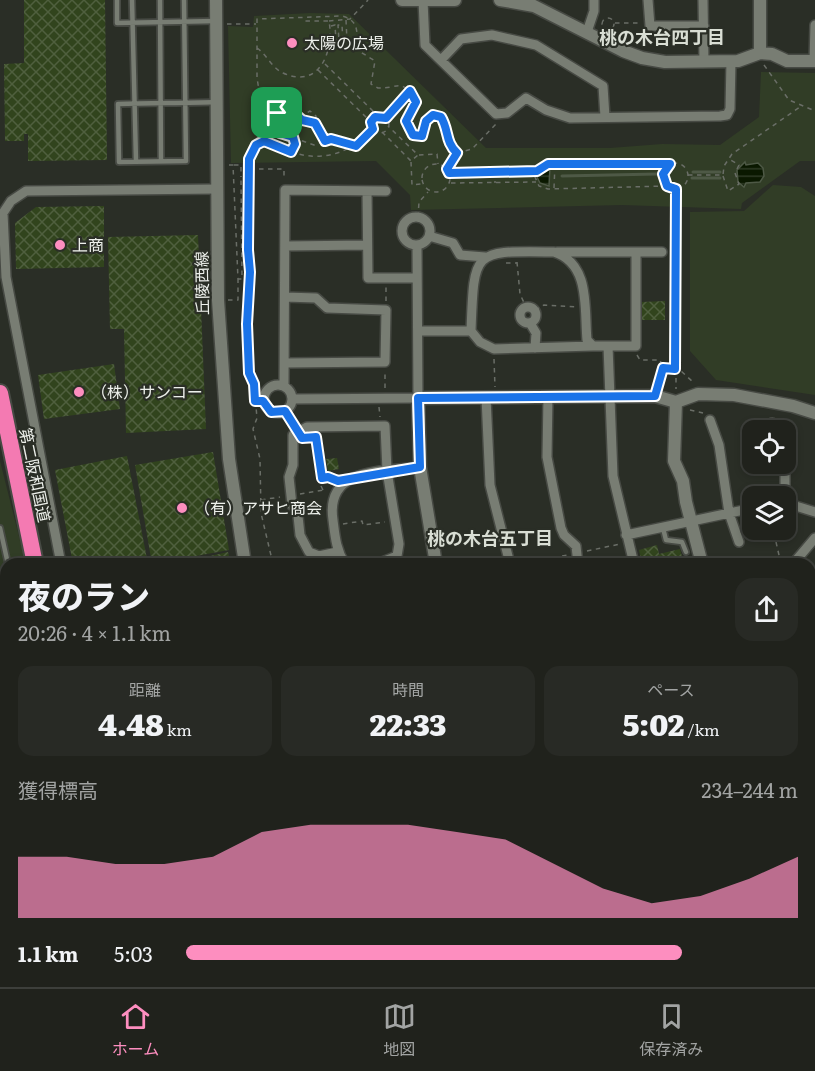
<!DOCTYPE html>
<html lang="ja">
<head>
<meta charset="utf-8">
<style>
  body { margin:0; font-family:Literata,"Noto Sans JP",serif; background:#282a25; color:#f1f3f6; height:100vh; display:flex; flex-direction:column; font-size:22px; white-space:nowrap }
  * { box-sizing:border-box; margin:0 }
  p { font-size:20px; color:#a2a4a3 }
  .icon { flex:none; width:33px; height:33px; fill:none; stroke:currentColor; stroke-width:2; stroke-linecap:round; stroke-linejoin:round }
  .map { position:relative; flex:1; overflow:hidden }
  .sheet { position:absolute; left:0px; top:558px; width:816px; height:429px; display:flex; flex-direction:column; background:#20221c; border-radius:18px 18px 0 0; box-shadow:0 3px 9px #0003,0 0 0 2px #3d3f3b }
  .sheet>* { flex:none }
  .tools { position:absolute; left:742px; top:420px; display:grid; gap:12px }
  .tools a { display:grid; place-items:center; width:54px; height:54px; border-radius:12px; background:#20221c; box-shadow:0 3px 9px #0003,0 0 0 2px #3d3f3b; font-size:30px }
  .pin { position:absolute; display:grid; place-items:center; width:51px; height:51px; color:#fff; margin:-26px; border-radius:12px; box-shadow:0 3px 9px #0006 }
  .round { display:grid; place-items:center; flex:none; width:63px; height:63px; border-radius:18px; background:#282a25 }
  .headline { display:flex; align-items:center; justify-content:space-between; height:102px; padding:0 18px }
  h1 { font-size:33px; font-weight:800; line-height:45px }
  .metrics { display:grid; grid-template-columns:repeat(3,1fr); gap:9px; height:102px; padding:6px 18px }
  .metrics div { display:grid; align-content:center; border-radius:15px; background:#282a25; text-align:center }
  .metrics b { font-size:30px; font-weight:800 }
  .metrics small { font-size:16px; font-weight:400 }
  .metrics p { font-size:16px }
  .chart { height:168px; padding:12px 18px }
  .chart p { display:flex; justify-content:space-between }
  .chart svg { width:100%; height:108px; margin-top:6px; fill:#fd8ebf; opacity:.7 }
  ul { padding:0 18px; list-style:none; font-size:20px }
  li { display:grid; grid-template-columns:96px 72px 1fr; align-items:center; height:45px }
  li i { height:15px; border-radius:8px; background:#fd8ebf }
  .dock { display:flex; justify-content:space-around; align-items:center; height:84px; border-top:2px solid #3d3f3b; background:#20221c; font-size:16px; color:#a2a4a3 }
  .dock a { display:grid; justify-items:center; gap:3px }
  .dock .selected { color:#fd8ebf }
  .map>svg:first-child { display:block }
</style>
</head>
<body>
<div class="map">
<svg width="815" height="987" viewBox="0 0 815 987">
  <defs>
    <pattern id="water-rules" width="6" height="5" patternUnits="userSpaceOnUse" patternTransform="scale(1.5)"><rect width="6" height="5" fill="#0a1800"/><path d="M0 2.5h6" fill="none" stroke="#2e3a25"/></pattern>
    <pattern id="building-cross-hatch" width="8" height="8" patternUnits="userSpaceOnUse" patternTransform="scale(1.5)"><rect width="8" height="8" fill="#31441d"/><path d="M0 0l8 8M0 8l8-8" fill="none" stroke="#4f5f3e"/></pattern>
  </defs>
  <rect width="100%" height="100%" fill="#2a2e26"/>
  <!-- park -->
  <path fill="#313d26" d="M310,13L349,14L486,148H610L662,144L720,145L759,117L761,72L815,73V161H800L742,203L741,209L622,205L411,210L410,195L376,161L231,163L228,26L253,27L254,16Z
    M773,185L801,187L815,196V395L716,380L690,351V212L744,211Z
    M0,461L26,564H6V981H132L133,987H0Z"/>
  <!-- water -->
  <path fill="url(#water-rules)" stroke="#4e5946" stroke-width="1.5" d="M745,162L746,165L758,163L763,168L764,176L760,182L746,183L744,187L738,182L737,170Z
    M550,166L549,186L540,183L537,177L542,168Z
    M0,891L6,910V943L0,944Z"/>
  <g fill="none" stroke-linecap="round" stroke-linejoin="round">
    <!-- stream -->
    <path stroke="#4e5946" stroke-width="3" d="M693,172H720
      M562,176L657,174
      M466,177L532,176
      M692,178H720"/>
  </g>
  <!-- building -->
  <path fill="url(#building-cross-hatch)" d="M24,0H105L107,160L28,161V134H24V141H5L4,64L24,63Z
    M104,206V267L16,269L15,223L36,207Z
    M198,235L206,429L126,433L124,329H110L108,237Z
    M665,301V320H641V302Z
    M114,364L120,409L44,419L38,375Z
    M213,452L229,550L152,564L135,465Z
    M127,456L148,564H73L55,470Z
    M337,458L339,469L328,471L326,459Z
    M657,545L659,554L680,549L684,564H642L639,550Z
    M228,552L231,564H179V563Z
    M132,981H330L332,987H133Z
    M399,981H405L406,987H377Z
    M417,981H440L441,987H419Z
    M452,981H470L471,987H447L446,982Z"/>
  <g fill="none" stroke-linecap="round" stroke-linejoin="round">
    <defs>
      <path id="lane" d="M117,0V23L216,21
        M132,0L136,161
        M160,0L161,161
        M184,0L186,161L119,162L118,104C151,103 184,103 216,102
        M0,528L8,564
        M663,528L666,540L682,542L686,552"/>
      <path id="street" d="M423,0L425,45L496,114L507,113L526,98L546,110L570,118L720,116L727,115L730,109L731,61
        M648,0L650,26H704
        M703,0L704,62
        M587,32L594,11V0
        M441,60L461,39L492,35L536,45L603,86L605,117
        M814,61L815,25
        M367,191L368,278H417
        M402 231a14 14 0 1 1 28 0a14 14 0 1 1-28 0Z
        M429,236L453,243L460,255L485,257
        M285,246L367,245
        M557,252H662
        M520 315a8 8 0 1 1 16 0a8 8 0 1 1-16 0Z
        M530,323L536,333L535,348
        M418,331H471L480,342L494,349L593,346
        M471,331C474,248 473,251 554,252C591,264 584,309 587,340L593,346H636V252
        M608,346L613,476L634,564
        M285,363L385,362L386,310L327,308L316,298L285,297
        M264 399a14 14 0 1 1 28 0a14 14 0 1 1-28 0Z
        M284,386L285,190L386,191
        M548,396L547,457L561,528L564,535L576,546L578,564
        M486,397L490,485L510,564
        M292,399L418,398L417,246
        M710,420L719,445L729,513L739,542
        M772,423L778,430
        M785,464V496
        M786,503L815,512
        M774,533L777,530
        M626,535L753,508
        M337,552L319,556L309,552L300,535L298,516L292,505L289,477L293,465V435L307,427L385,426L387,471L399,544L397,556L377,564
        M61,564L6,277L3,213L11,201L26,191L217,189
        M345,564C336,550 335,536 333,520C325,467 382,472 420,467
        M793,564L815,538
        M810,625L815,622
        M810,735L815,732
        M810,778L815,781
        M810,843L815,841
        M411,981L413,987
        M474,981L476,987
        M611,981L613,987
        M675,981L676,987
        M739,981L740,987"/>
      <path id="secondary" d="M216,0L218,300L229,459L245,564
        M402,0H455
        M500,0L534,6L623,51L642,58L665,62L738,61L760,53L772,54L787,61H815
        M760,0V53
        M676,402L674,461L683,481L686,502L702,564
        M436,564L420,467L418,398L655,396L676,402L698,394L734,395L793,406L815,413
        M810,674L815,671
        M343,981L345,987
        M539,981L540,987
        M805,981L807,987"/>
      <path id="highway" d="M0,393L35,564
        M121,981L122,987"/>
    </defs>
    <!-- lane casing -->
    <use href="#lane" stroke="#474a44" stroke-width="8"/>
    <!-- street casing -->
    <use href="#street" stroke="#474a44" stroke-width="12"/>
    <!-- secondary casing -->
    <use href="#secondary" stroke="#474a44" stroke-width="15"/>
    <!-- highway casing -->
    <use href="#highway" stroke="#474a44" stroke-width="20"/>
    <!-- path -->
    <path stroke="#6a6e67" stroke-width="1.5" stroke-dasharray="4.5 4.5" stroke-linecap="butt" d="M602 24a6 6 0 1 1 12 0a6 6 0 1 1-12 0Z
      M346,20L347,41
      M329,21L350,19L368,0
      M615,23H640
      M227,24H256
      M331,26L335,25L336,41H339L338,25H342L343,41H356
      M257,48C267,55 272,68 283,73C321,90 334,49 329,21H306V17
      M325,64L378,116
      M764,65L789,100L815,111
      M318,70L371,122
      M262,100L276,112
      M371 124a9 9 0 1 1 18 0a9 9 0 1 1-18 0Z
      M300,117L310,111L316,116L315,123
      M386,117L409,92
      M382,132L411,161L418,155L388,126
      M325,141L315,123C301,120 290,104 277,113L274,127L280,133L314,145L331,139L356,146
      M257,144C269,138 280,148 292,152C323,163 351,152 373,130
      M292,151L294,138
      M419,155L437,154L438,164
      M411,162L412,185L421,184
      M662 176a13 13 0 1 1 26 0a13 13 0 1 1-26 0Z
      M422 178a14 14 0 1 1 28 0a14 14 0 1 1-28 0Z
      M229,165H233L238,279H242L241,178H248
      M234,165H241V177
      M447,168L457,153L472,149L497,123
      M250,169H284V179
      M495,172V183
      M451,173L536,171
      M688,175H723L724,166L732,154L800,107
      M723,176L728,191L739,184L735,173L739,165L729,159
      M451,183L536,182
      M667,186L548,189L539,186L535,177L538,169L548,164H670
      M554,188L555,164
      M676,189V389
      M418,217L419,202L428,192
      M517,262L520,294L526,307
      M506,263H517
      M228,300H238V279
      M386,301V287
      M535,310L544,305L577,307
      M637,355L640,360H660L663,368L657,384
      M494,359L495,387
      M664,368L681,371L693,382
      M385,388V372
      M256,401H263
      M379,407L380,417
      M690,410L703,413
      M285,411L293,424
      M316,438L322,478
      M323,490L320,484L322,478L333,479
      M300,494L323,490
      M261,500L280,497
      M343,524L362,521L363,525L385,522
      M776,542L781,564
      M587,551L620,544
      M273,564L261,513L260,459L253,429L257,418L254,384L249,373L247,324L251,272L248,250L249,159L264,120L257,78V19L342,16C362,21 355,36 359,51L375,61L371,84L378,88C397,89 401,78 415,98L406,121L413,135L421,136L426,121L433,115H437C448,122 445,141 457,153
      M527,564L567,555
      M810,694L815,701
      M810,903H815
      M374,981L375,987"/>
    <!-- lane -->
    <use href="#lane" stroke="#787d73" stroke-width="4.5"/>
    <!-- street -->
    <use href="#street" stroke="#787d73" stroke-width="9"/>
    <!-- secondary -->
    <use href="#secondary" stroke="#787d73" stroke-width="12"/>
    <!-- highway -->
    <use href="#highway" stroke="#f47ab2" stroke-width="16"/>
  </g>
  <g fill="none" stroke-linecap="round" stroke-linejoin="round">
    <defs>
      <path id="route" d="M410,91L416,102L406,121L413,135L422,136L426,121L433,115L441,117C449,130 445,142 457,153L447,169L449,173L537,171L548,164H670L663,174L667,186L676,189L675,369L663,368L655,396L418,398L420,467L338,481L328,477L322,478L316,437L302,438L285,411L271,412L263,401H255L254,384L249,373L247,324L250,272L248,250L249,159L256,145L264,141L291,152L295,144L293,137L280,133L274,127L275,116L279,111H292L302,120L315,123L325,141L331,139L356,146L373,129L371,122L375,117L386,118Z"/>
    </defs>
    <!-- route casing -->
    <use href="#route" stroke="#fff" stroke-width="12"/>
    <!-- route -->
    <use href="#route" stroke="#1a73e8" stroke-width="8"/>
  </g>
  <!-- markers -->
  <g fill="#fd8ebf" stroke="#2a2e26" stroke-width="2">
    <circle cx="292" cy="43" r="6"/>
    <circle cx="60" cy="245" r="6"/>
    <circle cx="79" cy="392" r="6"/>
    <circle cx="182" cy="508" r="6"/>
  </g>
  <g text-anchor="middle" stroke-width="4.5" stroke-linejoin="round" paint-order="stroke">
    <!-- poi labels -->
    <g font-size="16" fill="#edf0eb" stroke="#2a2e26" text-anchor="start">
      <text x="304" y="49">太陽の広場</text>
      <text x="72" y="251">上商</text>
      <text x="91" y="398">（株）サンコー</text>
      <text x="194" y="514">（有）アサヒ商会</text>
    </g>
    <!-- street labels -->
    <g font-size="16" fill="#edf0eb" stroke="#2a2e26">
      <text transform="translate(202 283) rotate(-91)" y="6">丘陵西線</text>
      <text transform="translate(35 475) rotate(78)" y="6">第二阪和国道</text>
    </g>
    <!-- neighbourhood labels -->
    <g font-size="18" font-weight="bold" fill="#d9ded4" stroke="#2a2e26">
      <text x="662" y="44">桃の木台四丁目</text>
      <text x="490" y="545">桃の木台五丁目</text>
    </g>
  </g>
</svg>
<div class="tools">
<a><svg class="icon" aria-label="locate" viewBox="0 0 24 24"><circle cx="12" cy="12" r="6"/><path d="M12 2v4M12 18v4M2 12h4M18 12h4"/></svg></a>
<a><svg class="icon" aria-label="layers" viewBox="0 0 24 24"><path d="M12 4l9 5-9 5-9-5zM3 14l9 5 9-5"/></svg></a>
</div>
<div class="pin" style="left:277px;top:113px;background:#1e9e55"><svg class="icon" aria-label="arrive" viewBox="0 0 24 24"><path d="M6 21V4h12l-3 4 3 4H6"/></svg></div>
<section class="sheet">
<div class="headline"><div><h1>夜のラン</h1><p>20:26 · 4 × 1.1 km</p></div><a class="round"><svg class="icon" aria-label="share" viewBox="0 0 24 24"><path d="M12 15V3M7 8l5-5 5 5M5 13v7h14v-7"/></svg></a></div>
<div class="metrics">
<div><p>距離</p><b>4.48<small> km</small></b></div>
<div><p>時間</p><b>22:33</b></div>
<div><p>ペース</p><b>5:02<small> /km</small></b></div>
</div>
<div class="chart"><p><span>獲得標高</span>234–244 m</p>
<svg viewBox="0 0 160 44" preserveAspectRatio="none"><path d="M0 44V19L10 19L20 22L30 22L40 19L50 9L60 6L70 6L80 6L90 9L100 12L110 22L120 32L130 38L140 35L150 28L160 19V44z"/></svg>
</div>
<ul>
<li><b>1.1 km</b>5:03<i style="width:81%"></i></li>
</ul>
</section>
</div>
<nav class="dock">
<a class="selected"><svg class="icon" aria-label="home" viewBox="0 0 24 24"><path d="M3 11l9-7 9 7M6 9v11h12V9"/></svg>ホーム</a>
<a><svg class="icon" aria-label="map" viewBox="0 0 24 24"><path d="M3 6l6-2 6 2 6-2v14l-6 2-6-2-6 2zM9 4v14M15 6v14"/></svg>地図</a>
<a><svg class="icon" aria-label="saved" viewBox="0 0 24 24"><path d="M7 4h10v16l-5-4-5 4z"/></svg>保存済み</a>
</nav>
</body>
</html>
